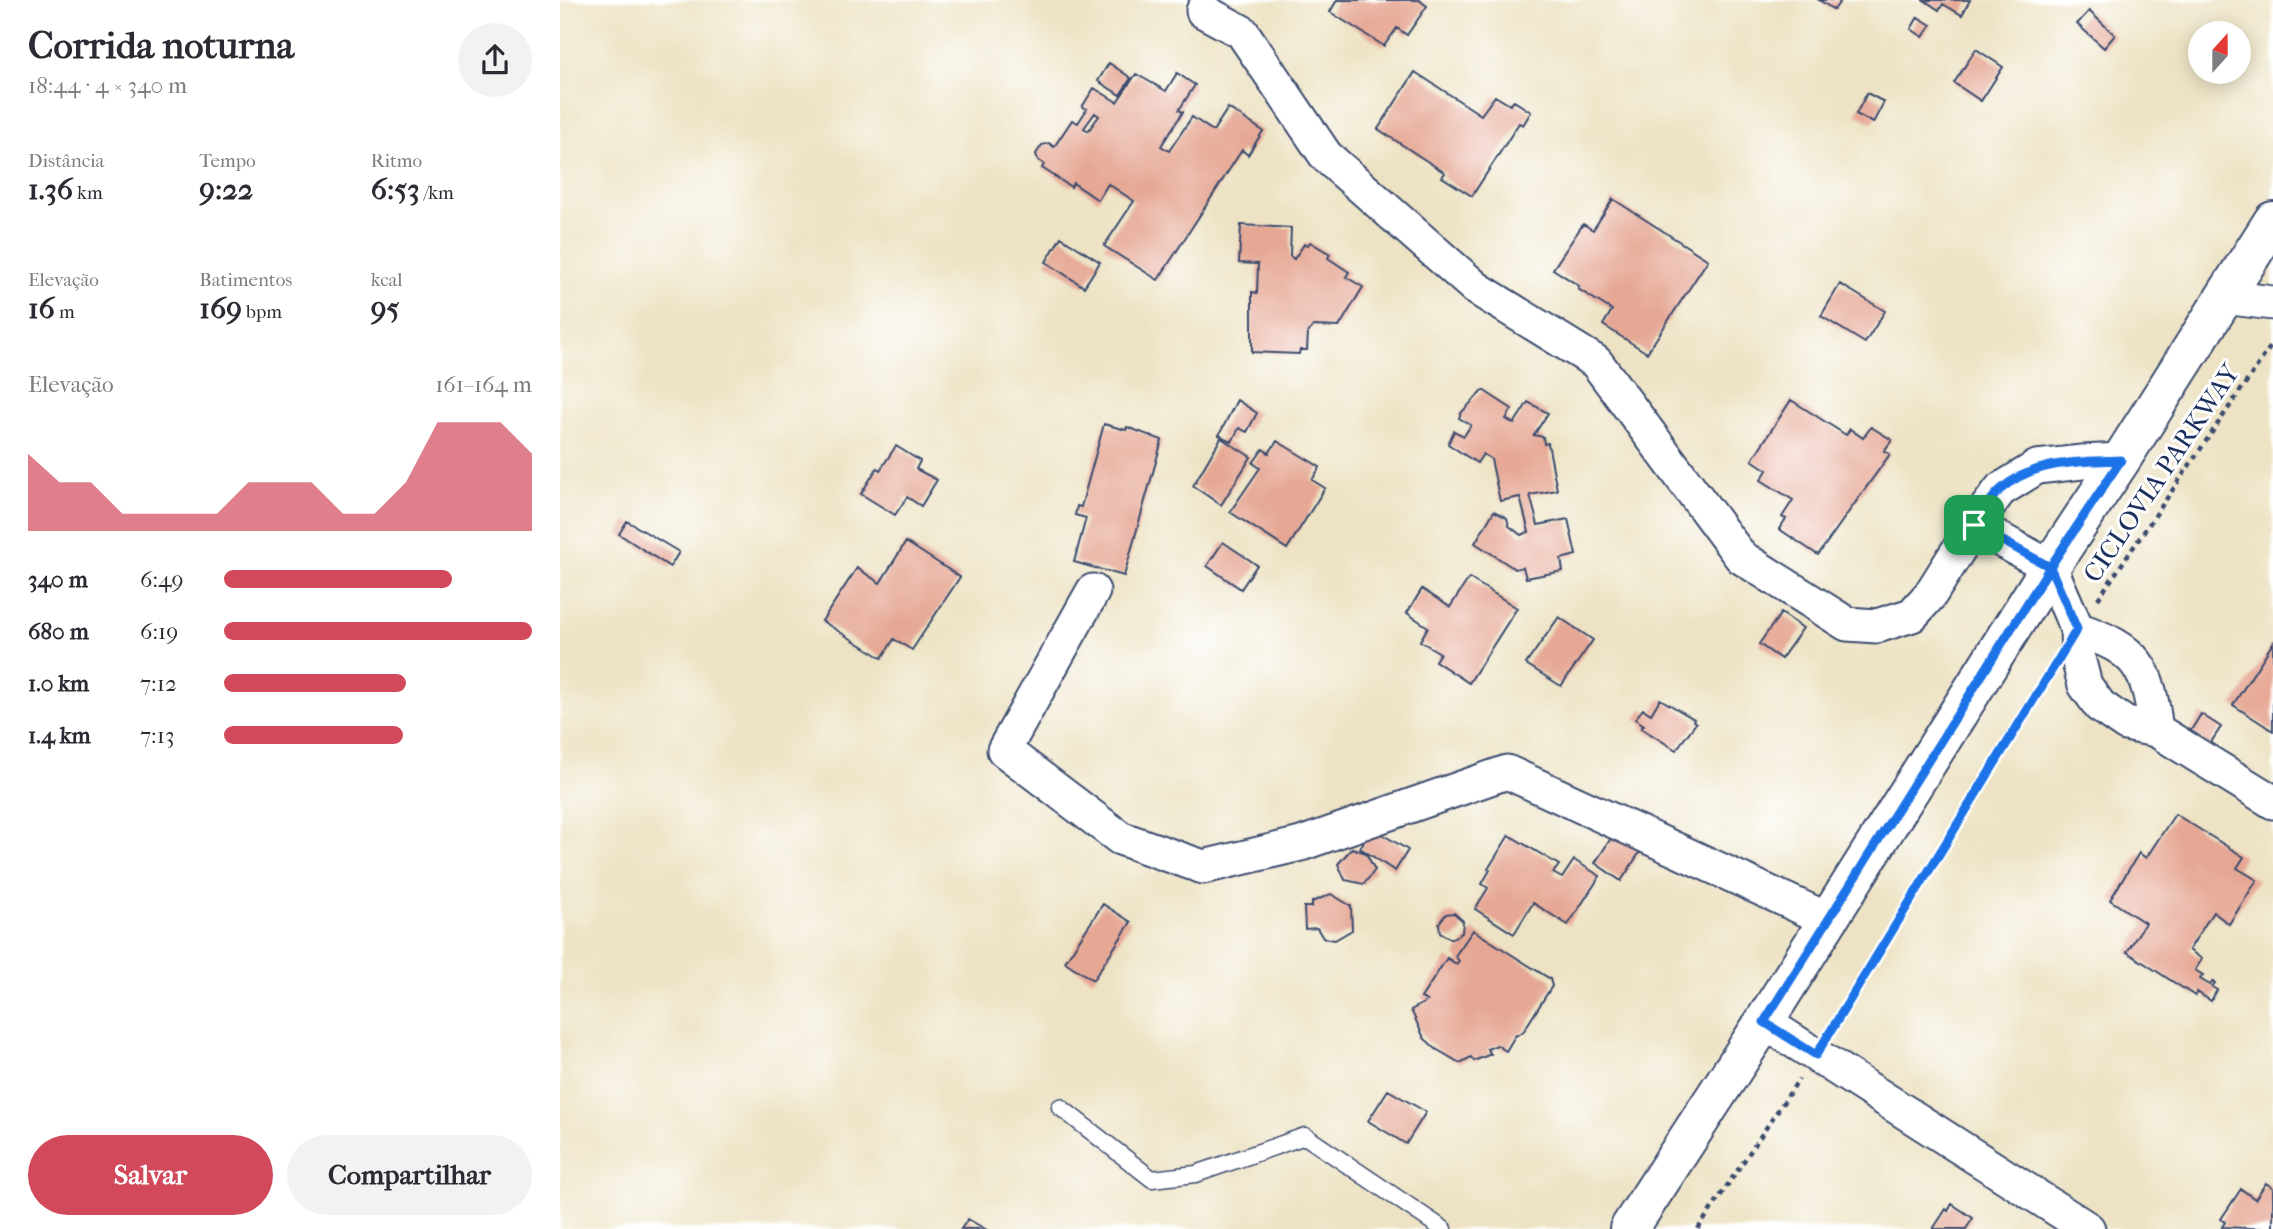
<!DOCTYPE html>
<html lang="pt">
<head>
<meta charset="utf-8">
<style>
  body { margin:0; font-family:"IM FELL French Canon",serif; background:#f2f2f3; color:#2b2b33; height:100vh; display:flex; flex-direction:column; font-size:26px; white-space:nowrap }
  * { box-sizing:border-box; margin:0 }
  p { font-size:23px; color:#7c7c81 }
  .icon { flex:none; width:38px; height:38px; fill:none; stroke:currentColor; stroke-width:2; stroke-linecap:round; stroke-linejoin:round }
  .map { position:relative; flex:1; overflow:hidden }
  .details { display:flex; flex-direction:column; background:#fff; width:560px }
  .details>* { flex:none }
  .needle { width:46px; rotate:21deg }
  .buttons { position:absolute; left:1628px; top:21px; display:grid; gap:14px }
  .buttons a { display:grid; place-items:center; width:63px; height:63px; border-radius:50%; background:#fff; box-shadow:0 4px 18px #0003; font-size:35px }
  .pin { position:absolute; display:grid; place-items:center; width:60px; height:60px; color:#fff; margin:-30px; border-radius:14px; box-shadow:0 4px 10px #0006 }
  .round { display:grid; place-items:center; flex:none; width:74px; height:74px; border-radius:37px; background:#f2f2f3 }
  .head { display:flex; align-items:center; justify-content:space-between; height:119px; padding:0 28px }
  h1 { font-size:38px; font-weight:700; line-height:52px }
  .metrics { display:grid; grid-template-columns:repeat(3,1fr); gap:10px; height:119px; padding:7px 28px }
  .metrics div { display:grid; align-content:center }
  .metrics b { font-size:30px; font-weight:700 }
  .metrics small { font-size:19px; font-weight:400 }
  .metrics p { font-size:19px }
  .chart { height:196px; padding:14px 28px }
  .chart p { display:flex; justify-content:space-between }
  .chart svg { width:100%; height:126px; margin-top:7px; fill:#d1495b; opacity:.7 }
  .primary-button { display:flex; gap:14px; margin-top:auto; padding:14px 28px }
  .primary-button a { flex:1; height:80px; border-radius:42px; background:#d1495b; color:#fff; font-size:28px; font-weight:700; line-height:80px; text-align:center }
  .primary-button a+a { background:#f2f2f3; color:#2b2b33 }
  ul { padding:0 28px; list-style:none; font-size:23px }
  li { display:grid; grid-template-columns:112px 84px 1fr; align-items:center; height:52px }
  li i { height:18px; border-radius:9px; background:#d1495b }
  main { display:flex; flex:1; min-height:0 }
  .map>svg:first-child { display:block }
</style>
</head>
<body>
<main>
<section class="details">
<div class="head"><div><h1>Corrida noturna</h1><p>18:44 · 4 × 340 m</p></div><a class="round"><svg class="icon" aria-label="share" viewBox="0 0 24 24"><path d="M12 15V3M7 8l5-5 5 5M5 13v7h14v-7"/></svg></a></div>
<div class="metrics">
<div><p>Distância</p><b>1.36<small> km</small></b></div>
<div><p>Tempo</p><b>9:22</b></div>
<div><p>Ritmo</p><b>6:53<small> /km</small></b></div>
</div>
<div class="metrics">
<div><p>Elevação</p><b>16<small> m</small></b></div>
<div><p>Batimentos</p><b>169<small> bpm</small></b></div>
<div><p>kcal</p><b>95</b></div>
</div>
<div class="chart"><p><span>Elevação</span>161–164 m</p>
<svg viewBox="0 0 160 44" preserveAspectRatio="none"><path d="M0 44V17L10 27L20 27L30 38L40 38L50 38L60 38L70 27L80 27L90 27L100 38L110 38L120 27L130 6L140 6L150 6L160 17V44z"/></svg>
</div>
<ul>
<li><b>340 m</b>6:49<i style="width:74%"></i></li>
<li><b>680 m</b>6:19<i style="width:100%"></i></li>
<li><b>1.0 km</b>7:12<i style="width:59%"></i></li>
<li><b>1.4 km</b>7:13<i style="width:58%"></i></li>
</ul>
<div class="primary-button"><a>Salvar</a><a>Compartilhar</a></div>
</section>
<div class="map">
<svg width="1713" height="1229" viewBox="0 0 1713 1229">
  <rect width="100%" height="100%" fill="#fff"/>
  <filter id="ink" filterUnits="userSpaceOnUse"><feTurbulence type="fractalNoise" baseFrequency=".0143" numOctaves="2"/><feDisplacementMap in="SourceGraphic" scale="14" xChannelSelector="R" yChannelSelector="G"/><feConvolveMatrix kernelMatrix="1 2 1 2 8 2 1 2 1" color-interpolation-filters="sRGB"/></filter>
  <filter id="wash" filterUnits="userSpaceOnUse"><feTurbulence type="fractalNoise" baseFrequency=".00686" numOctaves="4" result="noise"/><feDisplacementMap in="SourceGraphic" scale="28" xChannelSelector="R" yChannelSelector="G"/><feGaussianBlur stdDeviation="1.57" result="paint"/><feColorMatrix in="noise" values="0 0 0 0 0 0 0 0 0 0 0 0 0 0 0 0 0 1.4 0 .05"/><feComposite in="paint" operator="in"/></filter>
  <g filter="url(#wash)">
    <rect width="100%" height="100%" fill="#ede3c4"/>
    <g id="blocks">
      <!-- building -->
      <path fill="#e6a895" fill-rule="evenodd" d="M777,0H859L867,6L847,35L837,28L824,46L770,12Z
        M1259,0H1281L1274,10Z
        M1364,0H1410L1402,15L1383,4L1379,10Z
        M1529,11L1555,35L1544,48L1517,24Z
        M1358,17L1371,25L1363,37L1351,29Z
        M1416,49L1443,67L1421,101L1394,83Z
        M549,63L571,78L560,95L538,81Z
        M855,72L921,115L935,96L950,105L954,101L971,112L963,125L959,123L912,196L882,177L885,173L818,129Z
        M617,73L635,85L619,110L623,112L601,146L609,151L632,117L653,131L668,108L703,131L688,155L682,150L598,280L544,246L574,201L548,184L538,200L513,183L511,187L482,168L484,164L478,160L476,154L482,145L489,143L494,147L512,120L518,123L527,109L522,107L534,88L557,102L576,74L606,91ZM535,113L539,116L528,131L524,128Z
        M1307,93L1324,102L1313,123L1296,114Z
        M1053,199L1148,260L1087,353L1043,325L1052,310L1018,289L1019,286L993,269L1023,224L1033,230Z
        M681,225L731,228L730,256L734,259L745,243L748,245L750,242L770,254L768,258L789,272L786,277L803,287L779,327L753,326L748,333L747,350H740L739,354L692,352V292L697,293L698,264L679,263Z
        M501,237L540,262L524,287L486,262Z
        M1280,284L1325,311L1305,343L1261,316Z
        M923,390L952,409L946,419L954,424L968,402L988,413L974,435L983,437L984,444L988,443L997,490L970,495L978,525L1008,519L1016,555L1001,559L1003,571L966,578L963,567L955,569L915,543L934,511L947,518L949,526L961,535L969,532L960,497L940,501L931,459L923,454L917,463L888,444L894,431L904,436L911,425L899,418L901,413Z
        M677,400L697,413L687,432L679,428L672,442L659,435Z
        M1231,400L1286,435L1290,429L1303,438L1311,427L1332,440L1324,451L1330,454L1258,555L1219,529L1226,519L1222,517L1233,500L1201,480L1207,470L1192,460Z
        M544,424L566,430L567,427L602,440L564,576L514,562L526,518L515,515L517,506L521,507Z
        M661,438L691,457L661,505L633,486Z
        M717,441L760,467L752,480L765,488L727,549L670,512L700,468L693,463L703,449L709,453Z
        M336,446L360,461L356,469L377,480L361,506L347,497L335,515L301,494L317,468L320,470Z
        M67,521L119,552L110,567L59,534Z
        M346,542L400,577L352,650L334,639L322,658L262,621L297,568L320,583Z
        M663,542L697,565L681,589L647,566Z
        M909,578L957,608L909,683L875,661L880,653L860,641L868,627L847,613L862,589L890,607Z
        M1221,613L1243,628L1221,659L1199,644Z
        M999,617L1033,640L1001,686L966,664Z
        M1713,643V731L1673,705Z
        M1100,699L1134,719L1133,721L1136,723L1116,750L1081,728L1084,725L1075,719L1083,709L1091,714Z
        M1641,714L1661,727L1649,745L1630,732Z
        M1615,814L1684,857L1677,868L1697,880L1669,924L1653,912L1629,950L1642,959L1635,970L1643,975L1640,979L1650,985L1653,981L1655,983L1652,987L1657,990L1651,1001L1637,992L1635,996L1567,952L1585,923L1550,900L1579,853L1586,858Z
        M1059,826L1085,844L1061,881L1035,863Z
        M812,828L848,850L835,871L800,848Z
        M949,835L999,865L993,873L1002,878L1014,860L1040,876L1008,925L973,903L954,934L915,909L928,888L922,884L930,870L928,869Z
        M792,848L806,853L815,870L804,884L785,880L778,864Z
        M771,894L791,906L792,930L775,940L763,938L757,928L745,929L744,907H752V902Z
        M543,904L571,922L533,980L505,962Z
        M894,913L903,921L902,933L891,939L880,933L879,923L886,914Z
        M913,930L990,979L992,986L963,1032L955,1036L946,1051L937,1045L927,1049L931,1054L914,1061L911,1057L900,1063L876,1049L864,1038L851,1010L867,1001L861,998L887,958L896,964L899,961L895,956Z
        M828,1090L866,1112L846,1144L808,1121Z
        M1706,1183L1713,1188V1229L1662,1227L1665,1222L1661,1219L1681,1189L1695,1199Z
        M1392,1204L1413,1218L1406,1229H1373L1386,1209L1388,1211Z
        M408,1219L425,1229H401Z"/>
    </g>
  </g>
  <g filter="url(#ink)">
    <use href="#blocks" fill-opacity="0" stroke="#3a4a6d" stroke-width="2"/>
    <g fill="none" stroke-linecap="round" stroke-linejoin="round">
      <defs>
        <path id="service" d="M500,1107L592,1179L636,1174L745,1136L883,1229"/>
        <path id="minor" d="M643,11L682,32L766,156L916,288L1036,362L1181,557L1287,624L1317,626L1352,615L1370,595L1414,525L1440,490L1477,467L1522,462L1561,460
          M1663,297L1713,303
          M1414,525L1490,567L1517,629L1518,658L1525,685L1540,706L1566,724L1596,730L1713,802
          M533,591L444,750L560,838L643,867L741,844L947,772L1269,920
          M1517,629C1579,650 1588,667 1596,730
          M1204,1022L1528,1229"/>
        <path id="secondary" d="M1069,1229L1204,1022L1490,567L1561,460L1713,221"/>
      </defs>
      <!-- service casing -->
      <use href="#service" stroke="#3a4a6d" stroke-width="19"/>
      <!-- minor casing -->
      <use href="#minor" stroke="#3a4a6d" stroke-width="37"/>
      <!-- secondary casing -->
      <use href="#secondary" stroke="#3a4a6d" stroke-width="42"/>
      <!-- path -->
      <path stroke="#3a4a6d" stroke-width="4.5" stroke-dasharray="5 5" stroke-linecap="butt" d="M1538,599L1713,343
        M1272,1028L1489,675
        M1138,1229L1239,1079"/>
      <!-- service -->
      <use href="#service" stroke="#fff" stroke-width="16"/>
      <!-- minor -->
      <use href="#minor" stroke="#fff" stroke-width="33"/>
      <!-- secondary -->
      <use href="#secondary" stroke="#fff" stroke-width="38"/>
    </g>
  </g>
  <g fill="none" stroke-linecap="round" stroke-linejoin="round" filter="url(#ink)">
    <defs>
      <path id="route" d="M1414,525L1490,567L1517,629L1256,1055L1204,1022L1490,567L1561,460C1519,462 1474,460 1440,490C1430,499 1422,514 1414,525"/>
    </defs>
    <!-- route casing -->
    <use href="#route" stroke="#fff" stroke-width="14"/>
    <!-- route -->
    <use href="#route" stroke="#1a73e8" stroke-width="9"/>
  </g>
  <g text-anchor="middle" stroke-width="6" stroke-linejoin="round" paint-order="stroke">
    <!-- street labels -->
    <g font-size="26" fill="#1b2f5e" stroke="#fff">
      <text transform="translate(1601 473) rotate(-56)" y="9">CICLOVIA PARKWAY</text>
    </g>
  </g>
</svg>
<div class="buttons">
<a><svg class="needle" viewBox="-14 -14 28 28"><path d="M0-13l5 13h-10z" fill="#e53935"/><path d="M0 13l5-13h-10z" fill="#7c7c81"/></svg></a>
</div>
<div class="pin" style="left:1414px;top:525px;background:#1e9e55"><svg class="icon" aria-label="arrive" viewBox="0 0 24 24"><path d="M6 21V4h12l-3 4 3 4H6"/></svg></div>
</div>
</main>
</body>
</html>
